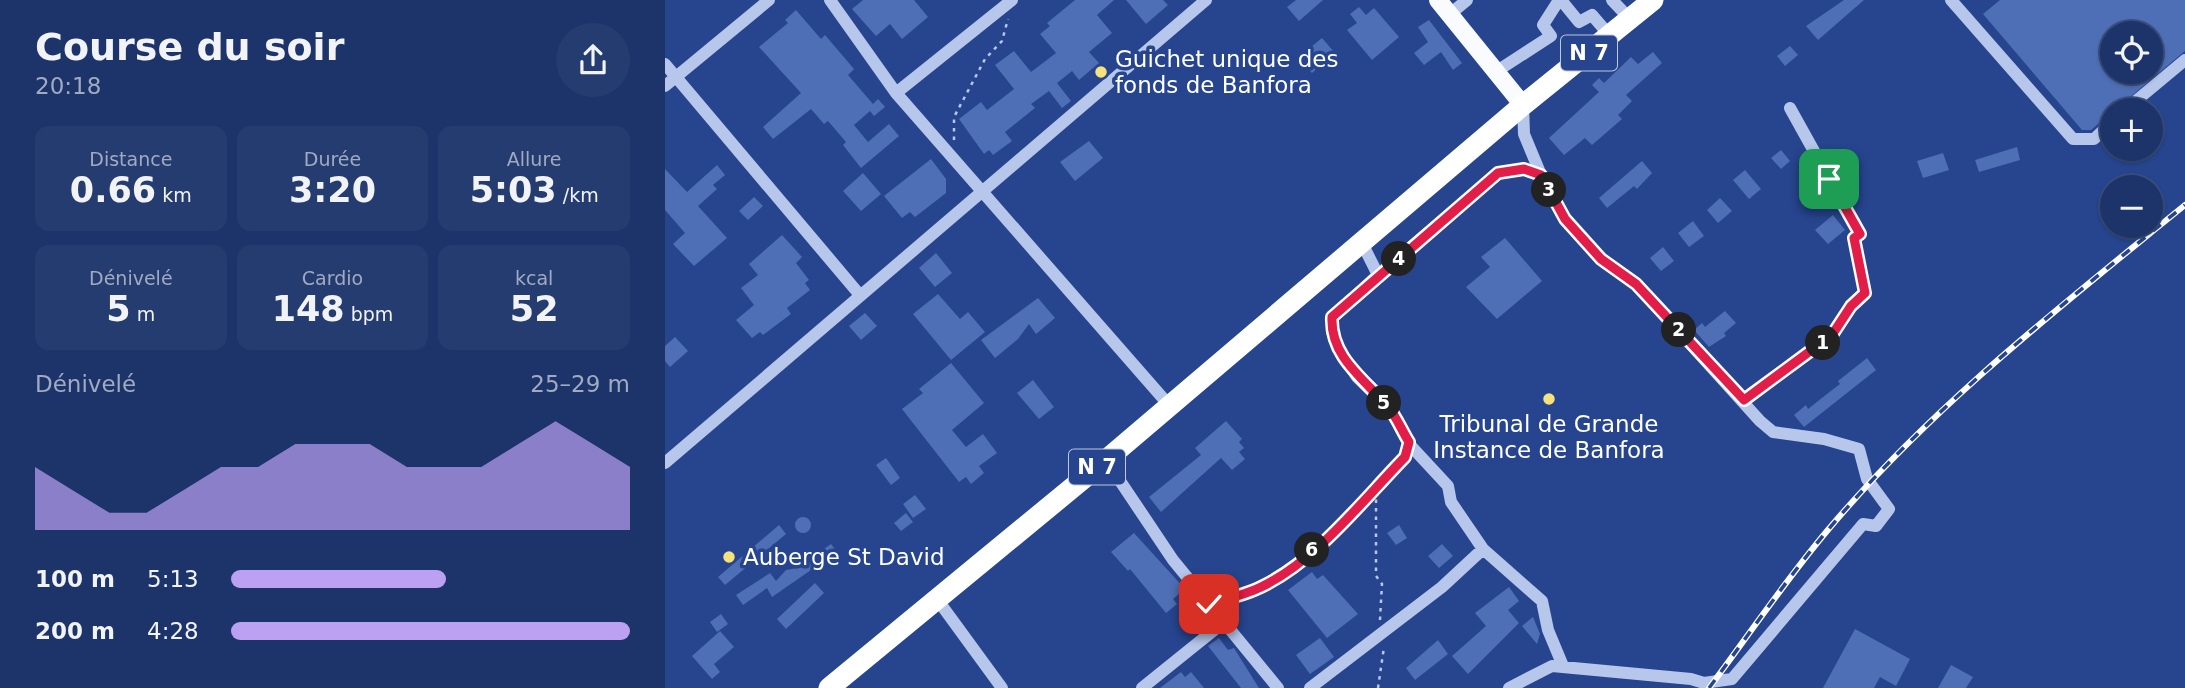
<!DOCTYPE html>
<html lang="fr">
<head>
<meta charset="utf-8">
<style>
  body { margin:0; font-family:"DejaVu Sans",sans-serif; background:#253c70; color:#f1f3f6; height:100vh; display:flex; flex-direction:column; font-size:26px; white-space:nowrap }
  * { box-sizing:border-box; margin:0 }
  p { font-size:23px; color:#a0aac1 }
  .icon { flex:none; width:38px; height:38px; fill:none; stroke:currentColor; stroke-width:2; stroke-linecap:round; stroke-linejoin:round }
  .map { position:relative; flex:1; overflow:hidden }
  .sheet { display:flex; flex-direction:column; background:#1c346a; width:665px }
  .sheet>* { flex:none }
  .tools { position:absolute; left:1435px; top:21px; display:grid; gap:14px }
  .tools a { display:grid; place-items:center; width:63px; height:63px; border-radius:50%; background:#1c346a; box-shadow:0 2px 5px #0004,0 0 0 2px #3a4f7e; font-size:35px }
  .pin { position:absolute; display:grid; place-items:center; width:60px; height:60px; color:#fff; margin:-30px; border-radius:14px; box-shadow:0 4px 10px #0006 }
  .km { position:absolute; width:35px; height:35px; margin:-18px; border-radius:50%; background:#222; color:#fff; font-size:19px; line-height:35px; text-align:center }
  .round { display:grid; place-items:center; flex:none; width:74px; height:74px; border-radius:37px; background:#253c70 }
  .overview { display:flex; align-items:center; justify-content:space-between; height:119px; padding:0 35px }
  h1 { font-size:38px; font-weight:700; line-height:52px }
  .figures { display:grid; grid-template-columns:repeat(3,1fr); gap:10px; height:119px; padding:7px 35px }
  .figures div { display:grid; align-content:center; border-radius:14px; background:#253c70; text-align:center }
  .figures b { font-size:35px; font-weight:700 }
  .figures small { font-size:19px; font-weight:400 }
  .figures p { font-size:19px }
  .chart { height:196px; padding:14px 35px }
  .chart p { display:flex; justify-content:space-between }
  .chart svg { width:100%; height:126px; margin-top:7px; fill:#bca0f2; opacity:.7 }
  ul { padding:0 35px; list-style:none; font-size:23px }
  li { display:grid; grid-template-columns:112px 84px 1fr; align-items:center; height:52px }
  li i { height:18px; border-radius:9px; background:#bca0f2 }
  main { display:flex; flex:1; min-height:0 }
  .map>svg:first-child { display:block }
</style>
</head>
<body>
<main>
<section class="sheet">
<div class="overview"><div><h1>Course du soir</h1><p>20:18</p></div><a class="round"><svg class="icon" aria-label="share" viewBox="0 0 24 24"><path d="M12 15V3M7 8l5-5 5 5M5 13v7h14v-7"/></svg></a></div>
<div class="figures">
<div><p>Distance</p><b>0.66<small> km</small></b></div>
<div><p>Durée</p><b>3:20</b></div>
<div><p>Allure</p><b>5:03<small> /km</small></b></div>
</div>
<div class="figures">
<div><p>Dénivelé</p><b>5<small> m</small></b></div>
<div><p>Cardio</p><b>148<small> bpm</small></b></div>
<div><p>kcal</p><b>52</b></div>
</div>
<div class="chart"><p><span>Dénivelé</span>25–29 m</p>
<svg viewBox="0 0 160 44" preserveAspectRatio="none"><path d="M0 44V22L10 30L20 38L30 38L40 30L50 22L60 22L70 14L80 14L90 14L100 22L110 22L120 22L130 14L140 6L150 14L160 22V44z"/></svg>
</div>
<ul>
<li><b>100 m</b>5:13<i style="width:54%"></i></li>
<li><b>200 m</b>4:28<i style="width:100%"></i></li>
</ul>
</section>
<div class="map">
<svg width="1520" height="688" viewBox="0 0 1520 688">
  <rect width="100%" height="100%" fill="#26458e"/>
  <!-- building -->
  <path fill="#4e6eb5" fill-rule="evenodd" d="M198,0H249L263,17L237,39L225,24L211,36L187,9Z
    M410,0H449L432,15L447,33L424,52L434,63L414,80L407,71L392,83L406,101L397,108L384,91L366,104L370,108L340,132L347,141L328,155L324,150L319,154L294,119L316,102L322,110L349,89L330,65L349,51L366,72L391,53L375,34L385,26L382,23Z
    M461,0H498L503,5L481,24Z
    M631,0H658L634,21L622,7Z
    M1179,0H1199L1153,40L1141,26Z
    M1335,0H1520V51L1426,130H1417L1318,14ZM1447,33H1486V72H1447Z
    M694,7L701,15L709,8L734,37L707,60L682,30L692,23L685,14Z
    M131,10L156,39L160,35L189,69L183,75L208,104L213,99L220,107L209,116L205,111L189,125L203,142L224,124L234,136L196,168L178,145L181,142L163,121L159,124L146,109L108,139L98,127L136,93L94,47L123,23L120,20Z
    M764,20L797,63L788,70L776,52L759,65L749,53L763,42L753,27Z
    M657,38L670,53L647,73L634,57Z
    M1125,46L1133,55L1120,66L1112,56Z
    M988,52L997,63L961,95L967,101L953,115L957,119L927,145L920,138L899,155L884,138L934,92L927,85L934,78L939,83L966,57L973,64Z
    M424,141L438,158L410,181L395,162Z
    M1352,147L1355,160L1314,172L1310,160Z
    M1116,150L1125,161L1116,169L1106,158Z
    M1278,153L1284,170L1258,178L1252,161Z
    M266,159L281,179V193L250,217L245,212L237,218L219,196Z
    M977,161L987,173L972,189L969,186L942,208L934,198Z
    M52,165L60,175L48,185L52,189L33,206L62,238L29,266L8,244L20,233L0,210V169L22,192Z
    M1080,170L1096,189L1084,199L1068,180Z
    M198,173L216,194L196,211L178,191Z
    M89,197L98,206L83,220L74,211Z
    M1055,198L1067,211L1053,223L1042,210Z
    M1168,215L1180,230L1163,244L1150,230Z
    M1028,221L1039,236L1024,247L1013,233Z
    M117,235L137,257L131,263L144,280L140,283L145,290L122,308L126,314L98,335L95,332L87,338L71,320L89,305L76,288L93,275L84,264Z
    M840,238L877,281L832,319L801,287L825,267L816,257Z
    M998,247L1009,261L996,271L985,258Z
    M271,253L287,273L270,287L254,268Z
    M273,294L295,319L303,312L320,332L286,360L248,314Z
    M373,298L390,318L371,334L364,324L353,339L330,358L316,340Z
    M1060,311L1071,323L1059,333L1061,336L1044,347L1029,330L1037,323L1040,327Z
    M200,313L212,326L196,340L184,326Z
    M10,337L23,351L5,367L0,361V346Z
    M1202,358L1211,370L1139,427L1129,415L1141,405L1143,409L1162,394L1175,384L1173,381Z
    M286,363L319,403L287,430L301,447L318,434L332,453L314,466L319,473L306,484L301,477L294,482L237,409L258,393L254,389Z
    M368,380L389,407L374,419L352,393Z
    M561,421L577,439L574,442L579,448L574,452L580,459L567,470L556,458L496,512L484,497L536,455L530,448Z
    M221,458L235,478L226,485L211,465Z
    M250,495L261,509L248,518L238,504Z
    M241,513L248,522L236,531L229,523Z
    M130 525a8 8 0 1 1 16 0a8 8 0 1 1-16 0Z
    M114,525L121,534L60,585L53,577Z
    M734,525L742,538L731,545L722,533Z
    M469,533L520,589L508,599L512,604L501,613L465,569L463,571L446,552Z
    M166,544L172,552L107,597L102,588L78,605L71,595L105,573L111,581L121,570L132,568Z
    M777,544L788,556L774,568L763,556Z
    M647,572L652,579L658,575L693,614L662,638L623,590Z
    M150,583L159,593L121,629L112,619Z
    M844,587L854,601L843,610L854,623L803,674L787,656L821,626L810,613Z
    M56,614L63,624L52,632L45,622Z
    M868,617L875,634L872,644L857,626Z
    M1190,629L1245,659L1231,686L1215,677L1209,688H1158Z
    M55,631L69,647L49,664L55,672L47,679L27,656Z
    M554,638L563,650L569,648L594,688H576L543,646Z
    M655,638L669,657L645,674L631,655Z
    M773,640L783,654L750,680L741,668Z
    M1286,665L1308,677L1301,688H1273Z
    M516,672L520,677L526,672L539,688H495Z"/>
  <g fill="none" stroke-linecap="round" stroke-linejoin="round">
    <!-- path -->
    <path stroke="#b6c7eb" stroke-width="2.5" stroke-dasharray="3.5 5" stroke-linecap="butt" d="M289,140V117L320,59L337,41L343,19
      M556,601C569,596 585,593 597,586C643,563 676,522 711,486
      M715,620L717,584L711,576V486L740,456
      M713,688L719,647"/>
    <!-- minor -->
    <path stroke="#b6c7eb" stroke-width="12" d="M165,0L231,93L503,404
      M896,0L914,22L927,15L945,36
      M947,0L965,19
      M1286,0L1408,139H1429L1447,122
      M785,14L802,0
      M0,64L194,294
      M832,71L886,36L878,25L894,0
      M0,86L104,0
      M231,93L347,0
      M858,105L859,134L876,175
      M1460,110L1520,60
      M696,241L713,275L668,317L667,332L672,346L692,377L725,409L745,445L783,486L786,502L818,549L877,601L883,630L898,666
      M713,275L833,173L859,169L876,175L900,219L936,259L971,284L1095,421L1108,432L1159,439L1194,449L1202,479L1224,509L1211,526L1198,524L1067,679L1039,683L1026,679L887,666L844,688
      M1079,400L1167,335L1186,306L1200,293L1189,238L1195,234L1125,108
      M441,460L508,560L613,688
      M0,463L541,0
      M272,599L337,688
      M477,688L559,622
      M645,688L777,587L818,549"/>
    <!-- major -->
    <path stroke="#fafbff" stroke-width="18" d="M773,0L858,105"/>
    <!-- highway -->
    <path stroke="#fff" stroke-width="21" d="M164,688L441,460L858,105L988,0"/>
    <defs>
      <path id="rail" d="M1044,688C1083,636 1120,581 1162,531C1266,407 1396,306 1520,205"/>
    </defs>
    <!-- rail casing -->
    <use href="#rail" stroke="#fff" stroke-width="6"/>
    <!-- rail -->
    <use href="#rail" stroke="#26458e" stroke-width="3.5" stroke-dasharray="10" stroke-linecap="butt"/>
  </g>
  <g fill="none" stroke-linecap="round" stroke-linejoin="round">
    <defs>
      <path id="route" d="M544,604C561,599 580,595 596,587C651,561 698,500 740,457L744,442C737,431 732,418 724,408C701,380 665,358 667,317L833,173L859,169L876,175L900,219L936,259L971,284L1079,400L1167,335L1186,306L1200,293L1189,238L1195,234L1164,179"/>
    </defs>
    <!-- route casing -->
    <use href="#route" stroke="#fff" stroke-width="14"/>
    <!-- route -->
    <use href="#route" stroke="#e11d48" stroke-width="9"/>
  </g>
  <!-- markers -->
  <g fill="#f5e27a" stroke="#26458e" stroke-width="2.5">
    <circle cx="436" cy="72" r="7"/>
    <circle cx="884" cy="399" r="7"/>
    <circle cx="64" cy="557" r="7"/>
  </g>
  <g text-anchor="middle" stroke-width="7" stroke-linejoin="round" paint-order="stroke">
    <!-- shield labels -->
    <g fill="#26458e" stroke="#bec7dd" stroke-width="2">
      <rect x="896" y="35.5" width="56" height="35" rx="5"/>
      <rect x="404" y="449.5" width="56" height="35" rx="5"/>
    </g>
    <g font-size="21" font-weight="bold" fill="#fff">
      <text x="924" y="60">N 7</text>
      <text x="432" y="474">N 7</text>
    </g>
    <!-- poi labels -->
    <g font-size="23" fill="#fff" stroke="#26458e" text-anchor="start">
      <text x="450" y="67">Guichet unique des<tspan x="450" dy="26">fonds de Banfora</tspan></text>
      <text x="884" y="432" text-anchor="middle">Tribunal de Grande<tspan x="884" dy="26">Instance de Banfora</tspan></text>
      <text x="78" y="565">Auberge St David</text>
    </g>
  </g>
</svg>
<div class="tools">
<a><svg class="icon" aria-label="locate" viewBox="0 0 24 24"><circle cx="12" cy="12" r="6"/><path d="M12 2v4M12 18v4M2 12h4M18 12h4"/></svg></a>
<a>+</a>
<a>−</a>
</div>
<div class="pin" style="left:1164px;top:179px;background:#1e9e55"><svg class="icon" aria-label="arrive" viewBox="0 0 24 24"><path d="M6 21V4h12l-3 4 3 4H6"/></svg></div>
<div class="pin" style="left:544px;top:604px;background:#d93025"><svg class="icon" aria-label="check" viewBox="0 0 24 24"><path d="M5 12l5 5 9-10"/></svg></div>
<b class="km" style="left:1158px;top:343px">1</b>
<b class="km" style="left:1014px;top:330px">2</b>
<b class="km" style="left:884px;top:190px">3</b>
<b class="km" style="left:734px;top:259px">4</b>
<b class="km" style="left:719px;top:403px">5</b>
<b class="km" style="left:647px;top:550px">6</b>
</div>
</main>
</body>
</html>
